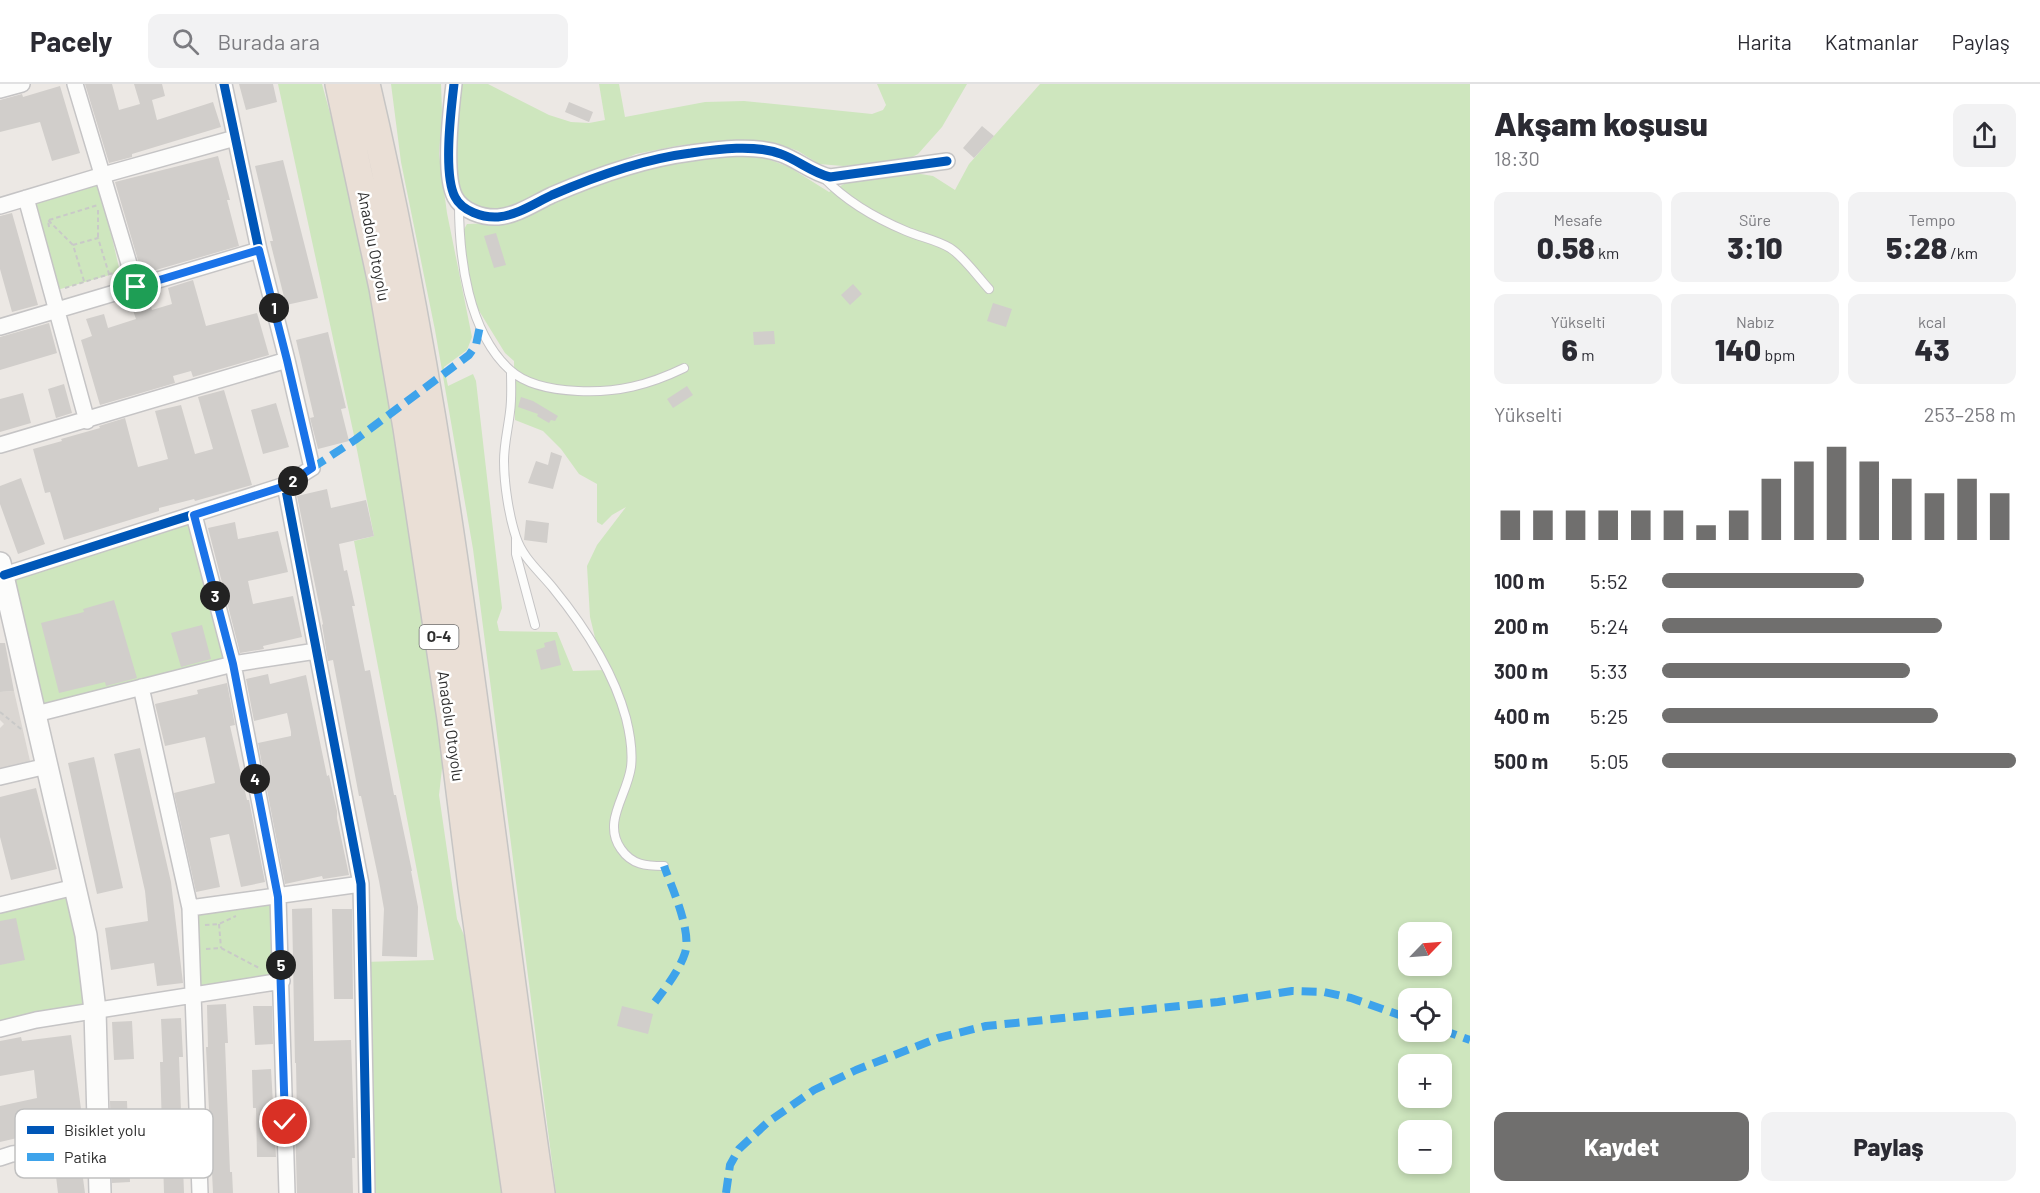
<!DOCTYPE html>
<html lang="tr">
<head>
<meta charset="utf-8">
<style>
  body { margin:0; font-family:Barlow,sans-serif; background:#f2f2f3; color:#2b2b33; height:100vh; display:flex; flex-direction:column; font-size:22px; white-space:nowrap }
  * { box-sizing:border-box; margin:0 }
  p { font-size:20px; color:#7c7c81 }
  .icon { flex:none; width:33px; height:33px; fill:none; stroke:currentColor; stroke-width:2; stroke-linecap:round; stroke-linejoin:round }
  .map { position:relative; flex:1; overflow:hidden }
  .details { display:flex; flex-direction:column; background:#fff; width:570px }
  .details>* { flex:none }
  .needle { width:39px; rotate:65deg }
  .controls { position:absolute; left:1398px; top:838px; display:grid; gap:12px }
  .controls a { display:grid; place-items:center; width:54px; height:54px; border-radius:12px; background:#fff; box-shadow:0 3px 9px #0003; font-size:30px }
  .pin { position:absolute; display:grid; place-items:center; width:51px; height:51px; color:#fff; margin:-26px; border:3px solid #fff; border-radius:50%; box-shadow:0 2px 6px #0007 }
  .km { position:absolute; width:30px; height:30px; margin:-15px; border-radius:50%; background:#222; color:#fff; font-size:16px; line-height:30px; text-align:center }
  .round { display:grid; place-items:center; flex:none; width:63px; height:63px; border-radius:12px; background:#f2f2f3 }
  .headline { display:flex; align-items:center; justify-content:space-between; height:102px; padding:0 24px }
  h1 { font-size:33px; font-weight:800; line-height:45px }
  .metrics { display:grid; grid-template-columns:repeat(3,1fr); gap:9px; height:102px; padding:6px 24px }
  .metrics div { display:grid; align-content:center; border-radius:12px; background:#f2f2f3; text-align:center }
  .metrics b { font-size:30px; font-weight:800 }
  .metrics small { font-size:16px; font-weight:400 }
  .metrics p { font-size:16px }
  .chart { height:168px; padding:12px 24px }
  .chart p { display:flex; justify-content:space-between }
  .chart svg { width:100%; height:108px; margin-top:6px; stroke:#706f6e; stroke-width:6 }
  .button { display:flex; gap:12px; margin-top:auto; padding:12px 24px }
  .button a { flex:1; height:69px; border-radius:12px; background:#706f6e; color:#fff; font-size:24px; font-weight:800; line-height:69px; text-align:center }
  .button a+a { background:#f2f2f3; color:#2b2b33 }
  ul { padding:0 24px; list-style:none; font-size:20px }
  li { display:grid; grid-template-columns:96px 72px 1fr; align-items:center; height:45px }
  li i { height:15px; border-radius:8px; background:#706f6e }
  header { display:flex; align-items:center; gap:36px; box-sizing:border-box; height:84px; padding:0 30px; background:#fff; border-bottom:2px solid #e1e1e2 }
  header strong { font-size:28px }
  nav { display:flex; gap:33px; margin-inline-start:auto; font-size:21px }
  .search { width:420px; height:54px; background:#f2f2f3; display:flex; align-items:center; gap:15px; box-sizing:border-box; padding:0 21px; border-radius:12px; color:#7c7c81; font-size:22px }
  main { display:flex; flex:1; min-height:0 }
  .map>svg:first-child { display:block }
</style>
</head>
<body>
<header>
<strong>Pacely</strong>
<div class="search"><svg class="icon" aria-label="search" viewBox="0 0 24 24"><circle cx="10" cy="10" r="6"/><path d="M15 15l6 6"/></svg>Burada ara</div>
<nav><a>Harita</a><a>Katmanlar</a><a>Paylaş</a></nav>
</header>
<main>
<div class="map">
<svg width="1470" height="1109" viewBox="0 0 1470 1109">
  <rect width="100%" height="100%" fill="#ece8e4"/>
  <!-- green -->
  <path fill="#cee6be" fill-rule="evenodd" d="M278,0H322L346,87L391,315L444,667L439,711L457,835L473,872L507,1109H367L363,878L434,876L354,457L374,452L355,356Z
    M391,0H441L442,27L439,70L447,129L472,253L467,266L444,283L448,302L473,290L476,297L502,524L497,538L499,547L557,548L573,587L606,586L600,574L590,533L587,482L597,461L626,423L612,431L602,441L597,438V400L579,390L561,365L543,347L515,336L514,277L505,269L473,217L462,149L467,140L495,139L529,128L609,95L685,75L727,71L760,72L789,83L829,108L848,98L909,88L933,92L955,106L969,80L1040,0H1470V1109H556L473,465L435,246L401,78ZM1408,849H1442V882H1408ZM1408,915H1442V948H1408ZM1408,981H1442V1014H1408ZM1408,1047H1442V1080H1408Z
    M459,0H488L549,31L571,38L589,39L605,36L599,0H619L625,33L705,18L744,17L872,30L883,26L886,21L877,0H967L942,43L918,70L905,77L843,82L819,80L798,67L776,59L746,58L682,61L636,70L504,126L485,127L471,121L460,108L455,89Z
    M99,98L120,188L57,206L31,120Z
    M194,431L233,580L36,630L4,491Z
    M75,803L95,926L0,945V821Z
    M278,813L282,897L194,909L190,824Z"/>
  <!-- plaza -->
  <path fill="#dad6d2" d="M14,607L30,677L0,685V644L4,640L0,636V608Z"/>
  <!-- building -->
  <path fill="#d1cecb" d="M85,0H112L119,26L140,20L134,0H162L165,12L152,16L157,36L213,18L221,43L132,70V73L109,79Z
    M239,0H273L277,18L246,26Z
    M60,2L80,69L52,77L40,38L0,48V16L22,10L23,13Z
    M569,18L593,28L589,38L565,28Z
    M982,42L994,52L974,74L963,64Z
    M218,72L230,116H227L239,162L142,190L115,98Z
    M283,76L318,214L286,221L270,157H273L255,82Z
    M12,129L38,221L12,228L0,185V132Z
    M496,149L506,181L494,184L484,152Z
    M193,196L206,242L257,229L269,271L193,293L191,287L173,292L175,299L100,321L81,256L92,252L86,235L104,230L108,244L136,235L130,218L148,213L152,226L172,220L168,204Z
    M853,200L862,210L850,221L841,211Z
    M993,219L1012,225L1006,243L987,237Z
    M49,239L57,269L0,286V253Z
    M774,247L775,260L754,261L753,248Z
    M328,248L346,324L341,325L349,357L318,365L310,334L314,333L296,256Z
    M64,300L72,329L56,334L48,305Z
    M687,302L693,311L673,324L667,315Z
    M224,306L252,401L195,417L194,415L159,424V427L64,456L50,408L45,409L33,365L62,357L61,355L100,344L99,342L125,334L138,383L168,375L155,327L181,321L195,370L213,365L198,313Z
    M23,309L31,339L0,348V315Z
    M521,313L533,317L558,332L555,337L551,336L549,339L537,332L538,330L518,323Z
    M276,319L289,363L263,370L251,326Z
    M551,368L562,372L553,405L528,399L536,377L548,381Z
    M21,394L45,460L18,470L0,420V402Z
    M327,405L331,424L366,416L374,452L339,460L344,487L347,486L355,522H352L365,587L370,586L394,711H396L412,787H411L418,823L417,873L382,872L384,825L379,797L361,712H359L333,576L328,577L322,541L323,540L297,412Z
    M526,436L549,439L547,459L524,456Z
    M235,438L238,455L278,447L288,488L248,497L253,520L293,512L302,553L263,562L264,565L240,569L208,444Z
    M114,516L137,594L106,602L105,598L59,609L41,539L84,528L83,525Z
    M202,541L211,575L181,583L171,549Z
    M555,556L561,581L541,586L536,566L545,563L544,559Z
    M0,559H5L14,607L0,608Z
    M268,590L270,600L306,591L327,692L329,691L337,727V734L349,791L323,795L322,792L285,800L258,659L291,652V648L287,629L254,637L246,595Z
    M227,599L235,641L230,642L247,716H249L265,798L241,803L229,750L210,754L220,803L196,808L174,709L215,699L205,653L165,662L155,620L198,610L197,606Z
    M140,664L171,798L183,899L157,902L154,879L111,886L105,844L148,837L145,807L114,670Z
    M94,673L123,804L97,810L68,679Z
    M36,704L57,785L11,796L0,753V713Z
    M312,824L314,957L351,956L355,1074H352L353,1109H297L295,1036H297L296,979H295L292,825Z
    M332,825H352L353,915H334Z
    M16,834L25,876L0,881V837Z
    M226,920L228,959H225L230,1088H232L233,1109H213L206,963H208L207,921Z
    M253,922H272L273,960L255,961Z
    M622,922L653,930L648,950L617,942Z
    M181,934L183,973H179L184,1109H164L160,978H163L161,935Z
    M132,937L134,975L114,976L112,938Z
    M71,951L84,1047L43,1052V1048L0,1058V1022L37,1014L34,986L0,992V957L21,953L22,957Z
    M271,985L276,1073H257L256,1024H253L252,986Z
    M110,1017H127L130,1098L112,1099Z
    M80,1072L85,1109H58L54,1076Z"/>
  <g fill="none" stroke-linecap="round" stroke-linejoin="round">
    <defs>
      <path id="service" d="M824,94C847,118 875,134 906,147C920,153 937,156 950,164C963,172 978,193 989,205
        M459,120C459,174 468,248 510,286C527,302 556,306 578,307C617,309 649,301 684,284
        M511,287C511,301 512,314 510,328C508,345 504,360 504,377C504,400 509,432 516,453C522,473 540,488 553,504C584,542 613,586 626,634C630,650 633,666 631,683C627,712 602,738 621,765C632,781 646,782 664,782
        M516,455V470L535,541"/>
      <path id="minor" d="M75,0L136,203
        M454,0C451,26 443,90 455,113C462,127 483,134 498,133C518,131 535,119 552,111C596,92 643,75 691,69C718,65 755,60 781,70C798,76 812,89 830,93L947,77
        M0,6L22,0
        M26,114L87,337
        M0,122L103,91L235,54
        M0,243L259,166
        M0,361L287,276
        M285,401L361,800L367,1109
        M194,431L233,580L278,813L287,1109
        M4,491L285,401L312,384L287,276L259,166L224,0
        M141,603L190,824L200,1109
        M36,630L233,580L316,567
        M0,693L47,682
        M0,821L75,803
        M190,824L361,800
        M0,945L36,936L282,897
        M0,1074L12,1070L98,1060"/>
      <path id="secondary" d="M0,479L86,851L95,926L100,1109"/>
      <path id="motorway" d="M339,0L383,204L407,344L451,635L472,803L516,1109
        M366,0C452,366 486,738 541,1109"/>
    </defs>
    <!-- service casing -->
    <use href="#service" stroke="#c5c4c5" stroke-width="10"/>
    <!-- minor casing -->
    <use href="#minor" stroke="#c5c4c5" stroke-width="18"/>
    <!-- secondary casing -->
    <use href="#secondary" stroke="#c5c4c5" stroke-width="24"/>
    <!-- motorway casing -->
    <use href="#motorway" stroke="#c6c5c4" stroke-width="30"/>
    <!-- path -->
    <path stroke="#c9c9c8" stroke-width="2" stroke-dasharray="4.5 3" stroke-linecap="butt" d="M98,126V154
      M49,136L98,121
      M49,143L48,136L73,161
      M84,197L73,161L98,154L109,190
      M65,204L116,188
      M0,628L21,645
      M219,840L221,864
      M205,841L219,840L236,832
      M206,865L221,864L261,885"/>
    <!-- service -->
    <use href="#service" stroke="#fcfcfb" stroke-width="8"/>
    <!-- minor -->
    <use href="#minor" stroke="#fcfcfb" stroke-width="15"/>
    <!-- secondary -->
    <use href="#secondary" stroke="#fcfcfb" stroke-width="21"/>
    <!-- motorway -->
    <use href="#motorway" stroke="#eadfd6" stroke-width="27"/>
    <!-- quiet -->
    <path stroke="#3ea3eb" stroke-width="8" stroke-dasharray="15 8" stroke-linecap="butt" d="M312,384L355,356L469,271L476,261L480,242
      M655,918C666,903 679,887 685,869C692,847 672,804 664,782
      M1442,946L1470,956
      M726,1109L730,1081L739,1065L768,1038L814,1006L856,986L938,954L986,942L1218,918L1292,907L1324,908L1351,914L1408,934"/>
    <defs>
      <path id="cycleway" d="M454,0C451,26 443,90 455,113C462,127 483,134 498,133C518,131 535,119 552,111C596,92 643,75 691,69C718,65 755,60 781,70C798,76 812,89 830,93L947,77
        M285,401L361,800L367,1109
        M4,491L285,401L312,384L287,276L259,166L224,0"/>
    </defs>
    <!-- cycleway casing -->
    <use href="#cycleway" stroke="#fff" stroke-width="13"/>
    <!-- cycleway -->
    <use href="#cycleway" stroke="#0057b8" stroke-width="9"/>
  </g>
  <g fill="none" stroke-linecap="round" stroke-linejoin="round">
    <defs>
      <path id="route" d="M136,203L259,166L287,276L312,384L285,402L194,431L233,580L278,813L285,1038"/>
    </defs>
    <!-- route casing -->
    <use href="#route" stroke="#fff" stroke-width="12"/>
    <!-- route -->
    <use href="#route" stroke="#1a73e8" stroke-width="8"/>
  </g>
  <g text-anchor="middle" stroke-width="5" stroke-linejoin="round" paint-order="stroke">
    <!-- shield labels -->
    <rect fill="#fff" stroke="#6d6d6d" stroke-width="1.5" x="419.5" y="541" width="39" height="24" rx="4.5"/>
    <g font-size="15" font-weight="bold" fill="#2e2e2e">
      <text x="439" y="558">O-4</text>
    </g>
    <!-- street labels -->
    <g font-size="16" fill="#2e2e2e" stroke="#fff">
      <text transform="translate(374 162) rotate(79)" y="6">Anadolu Otoyolu</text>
      <text transform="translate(451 642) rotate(82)" y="6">Anadolu Otoyolu</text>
    </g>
  </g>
  <!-- legend -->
  <rect x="15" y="1025" width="198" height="69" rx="9" fill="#fff" stroke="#c0c0c0" stroke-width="1.5"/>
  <rect x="27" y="1042" width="27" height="8" fill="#0057b8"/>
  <rect x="27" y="1069" width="27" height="8" fill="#3ea3eb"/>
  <g font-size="16" fill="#2e2e2e">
    <text x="64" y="1052">Bisiklet yolu</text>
    <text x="64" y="1079">Patika</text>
  </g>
</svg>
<div class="controls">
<a><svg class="needle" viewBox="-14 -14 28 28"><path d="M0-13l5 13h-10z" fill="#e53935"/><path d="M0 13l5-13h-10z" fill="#7c7c81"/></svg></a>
<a><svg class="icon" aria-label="locate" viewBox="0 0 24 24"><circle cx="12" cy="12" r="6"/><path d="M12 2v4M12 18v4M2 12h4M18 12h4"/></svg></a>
<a>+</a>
<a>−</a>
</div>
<div class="pin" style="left:136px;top:203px;background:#1e9e55"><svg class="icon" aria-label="arrive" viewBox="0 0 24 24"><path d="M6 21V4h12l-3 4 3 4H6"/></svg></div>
<div class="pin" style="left:285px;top:1038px;background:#d93025"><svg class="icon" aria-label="check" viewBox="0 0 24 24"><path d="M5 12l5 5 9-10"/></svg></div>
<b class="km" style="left:274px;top:224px">1</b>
<b class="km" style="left:293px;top:397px">2</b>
<b class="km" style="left:215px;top:512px">3</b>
<b class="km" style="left:255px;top:695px">4</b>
<b class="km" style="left:281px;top:881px">5</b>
</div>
<section class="details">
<div class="headline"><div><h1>Akşam koşusu</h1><p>18:30</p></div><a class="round"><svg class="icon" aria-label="share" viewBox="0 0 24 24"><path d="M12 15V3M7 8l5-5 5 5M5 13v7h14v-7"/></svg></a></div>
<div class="metrics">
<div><p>Mesafe</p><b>0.58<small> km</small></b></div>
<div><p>Süre</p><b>3:10</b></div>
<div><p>Tempo</p><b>5:28<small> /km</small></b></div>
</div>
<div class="metrics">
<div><p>Yükselti</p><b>6<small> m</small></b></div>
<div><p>Nabız</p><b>140<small> bpm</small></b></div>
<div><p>kcal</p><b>43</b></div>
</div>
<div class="chart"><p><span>Yükselti</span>253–258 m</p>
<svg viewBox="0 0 160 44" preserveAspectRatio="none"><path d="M5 44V32M15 44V32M25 44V32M35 44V32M45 44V32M55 44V32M65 44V38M75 44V32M85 44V19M95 44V12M105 44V6M115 44V12M125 44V19M135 44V25M145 44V19M155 44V25"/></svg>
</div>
<ul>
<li><b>100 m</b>5:52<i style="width:57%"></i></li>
<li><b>200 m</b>5:24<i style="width:79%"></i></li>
<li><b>300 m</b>5:33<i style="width:70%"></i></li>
<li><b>400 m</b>5:25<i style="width:78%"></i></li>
<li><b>500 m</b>5:05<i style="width:100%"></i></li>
</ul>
<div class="button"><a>Kaydet</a><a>Paylaş</a></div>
</section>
</main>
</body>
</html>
